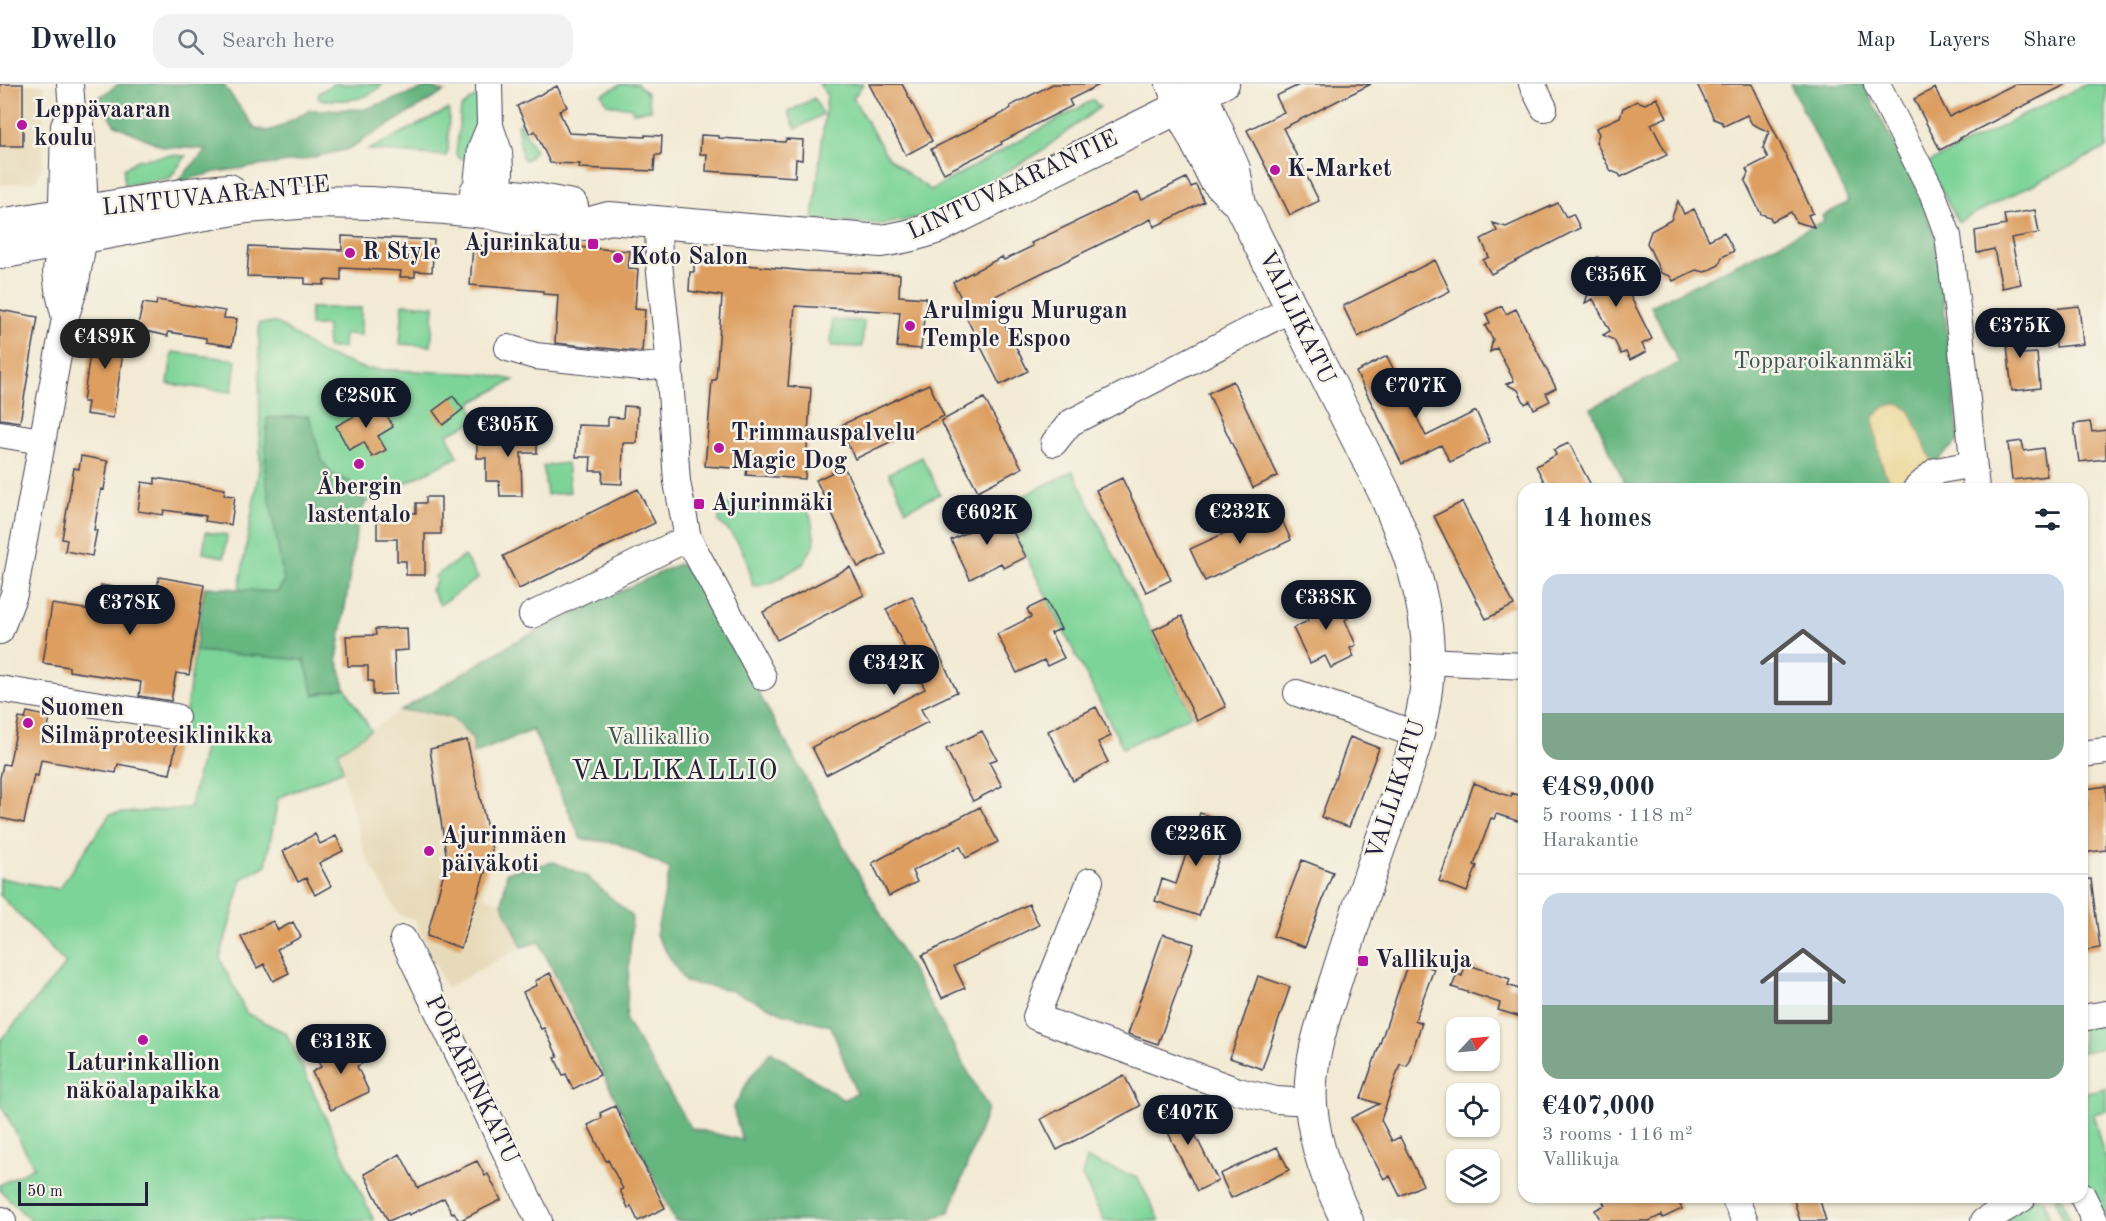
<!DOCTYPE html>
<html lang="en">
<head>
<meta charset="utf-8">
<style>
	:root { --surface:#fff; --page:#f2f2f3; --text:#1f2937; --muted:#747a83; --line:#e0e1e3; --accent:#111827 }
	body { margin:0; font-family:"Old Standard TT",serif; background:var(--page); color:var(--text); height:100vh; display:flex; flex-direction:column; font-size:22px; white-space:nowrap }
	* { box-sizing:border-box; margin:0 }
	p { font-size:20px; color:var(--muted) }
	.icon { flex:none; width:33px; height:33px; fill:none; stroke:currentColor; stroke-width:2; stroke-linecap:round; stroke-linejoin:round }
	.map { position:relative; flex:1; overflow:hidden }
	.details { position:absolute; left:1518px; top:399px; width:570px; height:720px; display:flex; flex-direction:column; background:var(--surface); border-radius:18px; box-shadow:0 2px 4px #0004 }
	.details>* { flex:none }
	.needle { width:39px; rotate:64deg }
	.buttons { position:absolute; left:1446px; top:933px; display:grid; gap:12px }
	.buttons a { display:grid; place-items:center; width:54px; height:54px; border-radius:12px; background:var(--surface); box-shadow:0 2px 4px #0004; font-size:30px }
	.scale { position:absolute; left:18px; bottom:15px; width:130px; box-sizing:border-box; padding-left:6px; border:3px solid #22223b; border-top:0; font-size:16px; line-height:21px; white-space:nowrap; color:#22223b; -webkit-text-stroke:4px #f7f3e8; paint-order:stroke }
	.price { position:absolute; translate:-50% -51px; padding:0 14px; border-radius:21px; background:var(--accent); color:#fff; font-size:20px; line-height:39px; filter:drop-shadow(0 2px 3px #0008) }
	.price::after { content:''; position:absolute; left:50%; top:36px; width:18px; height:14px; margin-left:-9px; background:inherit; clip-path:polygon(0 0,100% 0,50% 100%) }
	.price.on { background:#222; color:#fff }
	ul { padding:0; list-style:none }
	li { display:grid; align-content:center; gap:12px; height:318px; padding:0 24px }
	li+li { border-top:2px solid var(--line) }
	li span { display:grid; place-items:center; height:186px; border-radius:18px; color:#555 }
	li>.icon { margin-inline-start:auto }
	span .icon { width:108px; height:108px; fill:#fffc; stroke-width:1 }
	li b { font-size:26px }
	h2 { display:flex; justify-content:space-between; align-items:center; height:72px; padding:0 24px; font-size:26px }
	header { display:flex; align-items:center; gap:36px; box-sizing:border-box; height:84px; padding:0 30px; background:var(--surface); border-bottom:2px solid var(--line) }
	header strong { font-size:28px }
	nav { display:flex; gap:33px; margin-inline-start:auto; font-size:21px }
	.search { width:420px; height:54px; background:var(--page); display:flex; align-items:center; gap:15px; box-sizing:border-box; padding:0 21px; border-radius:18px; color:var(--muted); font-size:22px }
	.map>svg:first-child { display:block }
	.built { fill:#e7daba }
	.green { fill:#7dd498; stroke:#507b6a; stroke-width:1.5 }
	.forest { fill:#66b680; stroke:#446c5e; stroke-width:1.5 }
	.sand { fill:#eeda9e; stroke:#887e6c; stroke-width:1.5 }
	.building { fill:#dd9e5f }
	.lines { fill:none; stroke-linecap:round; stroke-linejoin:round }
	.minor-casing { stroke:#414052; stroke-width:28 }
	.major-casing { stroke:#414052; stroke-width:34 }
	.minor { stroke:#fff; stroke-width:26 }
	.major { stroke:#fff; stroke-width:32 }
	.poi-dot { fill:#b5179e; stroke:#f7f3e8; stroke-width:2 }
	.labels { text-anchor:middle; dominant-baseline:central; stroke-width:5; stroke-linejoin:round; paint-order:stroke }
	.poi-label { font-size:24px; font-weight:bold; fill:#22223b; stroke:#f7f3e8; text-anchor:start }
	.street-label { font-size:24px; fill:#22223b; stroke:#f7f3e8 }
	.park-label { font-size:24px; fill:#3d5757; stroke:#f7f3e8 }
	.quarter-label { font-size:27px; letter-spacing:1.5px; fill:#22223b; stroke:#f7f3e8 }
</style>
</head>
<body>
<header>
<strong>Dwello</strong>
<div class="search"><svg class="icon" aria-label="search" viewBox="0 0 24 24"><circle cx="10" cy="10" r="6"/><path d="M15 15l6 6"/></svg>Search here</div>
<nav><a>Map</a><a>Layers</a><a>Share</a></nav>
</header>
<div class="map">
<svg width="2106" height="1137" viewBox="0 0 2106 1137">
	<rect width="100%" height="100%" fill="#f7f3e8"/>
	<filter id="ink" filterUnits="userSpaceOnUse"><feTurbulence type="fractalNoise" baseFrequency=".0167" numOctaves="2"/><feDisplacementMap in="SourceGraphic" scale="12" xChannelSelector="R" yChannelSelector="G"/><feConvolveMatrix kernelMatrix="1 2 1 2 8 2 1 2 1" color-interpolation-filters="sRGB"/></filter>
	<filter id="wash" filterUnits="userSpaceOnUse"><feTurbulence type="fractalNoise" baseFrequency=".008" numOctaves="4" result="noise"/><feDisplacementMap in="SourceGraphic" scale="24" xChannelSelector="R" yChannelSelector="G"/><feGaussianBlur stdDeviation="1.35" result="paint"/><feColorMatrix in="noise" values="0 0 0 0 0 0 0 0 0 0 0 0 0 0 0 0 0 1.4 0 .05"/><feComposite in="paint" operator="in"/></filter>
	<g filter="url(#wash)">
		<rect width="100%" height="100%" fill="#f2ead4"/>
		<path class="built" d="M0,0H44L43,82L35,97L0,101Z
			M400,627L427,628L452,634L473,655V670L495,764L483,812L502,819L522,863L446,904L415,836L399,831L365,770L337,668Z"/>
		<path class="green" d="M333,0H383C365,19 345,16 320,16L318,13L319,9Z
			M622,0H637L647,9L651,26L633,28L631,24L607,20L602,10Z
			M819,0H863L853,14L887,72L912,93L931,106L1093,16L1100,23L1037,70L945,123L915,134L885,140L813,136L827,11Z
			M2086,0H2106V64L1958,138L1928,79Z
			M474,13H476L479,16L475,69L473,76L459,74L456,70L461,24Z
			M814,14L823,30L796,45L788,28Z
			M449,25L448,67L446,72L368,66Z
			M520,39L535,66L530,73L525,76L522,73L517,40Z
			M170,71L186,72L170,94L124,101V85L137,76Z
			M403,220L434,222L431,262L400,260Z
			M310,224H361V251L344,250L343,264H327V242H310Z
			M832,236L864,237L862,263L831,262Z
			M259,239H277L321,269L365,285L485,290L514,296L471,319L476,337L447,350L458,373L365,419L358,437L337,575L345,604L371,646L338,668L343,686L278,714L266,781L242,795L220,874L246,929L286,949L374,1137H31L0,1106V1101L34,1083L0,1019V957L66,880L0,811V794L59,805L110,730L190,724L206,656L182,653L205,503L239,505L260,379Z
			M172,268L236,276L232,308L168,300Z
			M922,373L940,410L906,426L889,389Z
			M567,379L570,408L547,411L543,382Z
			M1073,387L1192,631L1123,664L1001,423Z
			M720,420L805,423L811,434L815,459L803,480L773,498L753,503C748,475 741,456 719,438Z
			M206,448L227,451L224,473L203,469Z
			M464,472L478,494L440,521L431,506L437,496L434,493Z
			M2082,941H2099L2103,946L2104,964L2082,968Z
			M2106,1004V1027L2093,1030L2104,1072H2106V1137L2082,1090V1009Z
			M1087,1075L1138,1094L1160,1137H1104L1082,1092Z
			M2036,1113L2044,1116L2050,1137H2003L2031,1114Z
			M2055,1113H2061L2071,1137H2062Z"/>
		<path class="forest" d="M119,0H223L255,44L267,47L280,43L309,26L365,25L429,3L444,8L348,65L302,76L216,88L177,98L207,65L164,63L115,41L97,15Z
			M1790,0H1863L1916,102L1937,159L1959,356L1906,405H1627L1591,324L1679,279L1651,222L1824,137L1822,132L1849,118Z
			M309,332L322,377L332,390L351,398L365,419L358,437L337,575L345,604L314,611L304,576L195,567L205,503L277,508L284,498L265,389L267,334Z
			M678,480L690,485L988,1024L950,1127L930,1137H675L539,858L522,863L502,819L507,788L554,778L586,792L632,832L626,937L691,1044L742,1056L733,1024L750,994L771,967L844,1016L856,1009L831,942L785,930L730,906L685,898L656,851L670,785L617,759L581,755L533,646L473,670V655L452,634L427,628L400,627L513,559Z"/>
		<path class="sand" d="M1895,320L1902,321L1910,327L1936,387L1916,405C1906,405 1893,403 1887,393C1880,379 1874,348 1874,333L1884,323Z"/>
		<g id="blocks">
			<path class="building" d="M0,0H23V62H0Z
				M869,0H902L932,57L906,71Z
				M1053,0H1101L1069,16L1072,22L1001,58L1002,60L944,89L931,65L1003,29L1011,24L1010,22Z
				M1301,0H1371L1283,44L1319,117L1290,131L1247,46L1284,28L1276,12Z
				M1697,0H1752L1813,129L1808,131L1814,143L1796,138L1791,128L1772,137L1770,133L1761,130L1745,97L1748,89L1746,85L1768,74L1763,64L1769,48L1752,40L1747,31L1724,42L1722,38L1714,35Z
				M2015,0H2067L1960,54L1961,55L1940,66L1914,15L1935,4L1949,33Z
				M557,2L567,23L559,27L569,49L645,53V51L662,52L661,71H655L654,87L579,84L580,80L550,79L535,47L530,50L517,22Z
				M1657,14L1667,33L1651,40L1667,71L1621,93L1619,90L1611,87L1607,80L1596,58L1599,50L1596,44L1620,33L1623,24L1637,17L1645,20Z
				M701,51L719,52V54L785,58L786,55L803,56L802,76L796,75L795,93L706,87L707,70H700Z
				M1186,94L1191,103L1196,101L1204,118L1154,143L1151,135L991,214L1028,287L1000,301L961,223L965,222L953,198L1002,173L1004,176L1033,162L1031,159L1138,108L1142,116Z
				M1678,117L1684,130L1694,125L1709,156L1724,148L1734,167L1722,173L1719,181L1705,188L1696,186L1673,197L1670,192L1661,189L1647,159L1651,147L1671,136Z
				M1558,119L1566,133L1573,130L1580,144L1491,190L1483,176L1489,173L1481,155L1497,147L1493,139L1506,143Z
				M2035,126L2039,149L2011,154L2021,200L2002,204L1994,165L1977,169L1975,147L2006,141L2004,131Z
				M342,152L434,156L432,188L415,187V193H400L401,187L341,184V197L324,196V201L305,200V194L247,192L249,162L342,166Z
				M473,161L560,168L561,162L630,167L628,184L638,185L635,225L645,226L642,268L555,259L558,211L543,210V207L470,201Z
				M1598,173L1602,181L1612,176L1652,255L1642,260L1646,268L1630,276L1626,268L1621,270L1614,256L1603,251L1610,247L1593,215L1585,219L1589,207L1582,192L1587,190L1582,181Z
				M1435,176L1450,207L1358,253L1343,222Z
				M705,177L806,187L900,190L899,212L926,214L921,265L897,263L900,228L795,222L788,302L811,304L805,395L746,391L747,385L705,382L712,296H716L722,212L689,207L690,188H694V179L705,180Z
				M157,216L225,227L224,234L237,235L232,262L206,258V254L168,248V252L137,245L143,219L156,221Z
				M1502,222L1506,230L1516,225L1556,304L1546,309L1550,317L1534,325L1530,317L1525,320L1518,306L1506,300L1514,297L1497,264L1490,268L1493,255L1485,242L1490,239L1486,230Z
				M2079,222L2083,260L2056,263L2052,225Z
				M0,226L38,233L20,338L0,335Z
				M2019,233L2023,270L2037,269L2040,304L2012,307L2004,234Z
				M104,239L127,242L113,334L86,330L88,318H83L93,249L102,251Z
				M1387,272L1426,352L1476,327L1490,358L1450,378L1441,361L1402,380L1356,288Z
				M1233,297L1278,392L1253,404L1208,309Z
				M929,300L944,332L855,375L839,342Z
				M453,312L463,325L443,341L433,327Z
				M984,314L1022,384L978,407L941,337Z
				M380,318L393,343L378,352L386,366L372,373L364,358L349,366L336,342Z
				M624,322L638,323L637,359H623L622,400L602,399L603,387H590L591,373H576L578,341L608,342V333L623,334Z
				M2090,338L2092,348L2106,346V375L2079,378L2074,340Z
				M504,344H537V369H521L522,412H500L499,397H486V374H477V356H504Z
				M2022,357L2024,367L2043,364L2047,392L2012,396L2008,359Z
				M1569,359L1593,405H1548L1536,382L1556,371L1554,366Z
				M81,372L108,377L104,406L101,405L94,446H97L92,472L65,467L67,456L62,455L74,384L79,385Z
				M844,383L886,470L858,483L816,396Z
				M155,394L225,405L224,411L235,412L231,441L205,437L206,432L164,426L163,431L138,427L142,398L155,400Z
				M1122,394L1171,496L1146,508L1096,406Z
				M638,405L655,439L519,505L503,472Z
				M426,413H441V450H425V491H406V477H397V455H377V435H403V429H416V419H426Z
				M1462,418L1514,521L1486,535L1434,432Z
				M991,424L1002,448L1011,444L1026,473L1004,484L1001,479L970,495L951,456L981,441L977,432Z
				M1277,425L1291,456L1205,497L1190,465Z
				M850,483L864,511L777,556L763,528Z
				M159,493L204,501L189,591L176,589L171,617L139,612L141,598L69,587V583L43,579L52,520L97,527L101,501L156,510Z
				M1319,511L1324,521L1344,512L1351,526L1345,529L1348,534L1345,536L1356,561L1350,564L1354,573L1331,584L1325,572L1310,579L1293,544L1308,537L1300,520Z
				M912,512L957,608L921,625L928,638L826,691L812,663L925,605L886,525Z
				M1046,516L1061,545L1051,549L1064,574L1047,582L1044,576L1017,589L997,550L1031,533L1027,525Z
				M1182,532L1226,623L1197,637L1153,546Z
				M407,544L408,566L394,567L396,610L373,611V597H368V582H348L346,552L376,551L375,545Z
				M1096,623L1111,652L1098,658L1108,678L1073,697L1048,647Z
				M27,628L50,633L48,645L119,659L121,652L150,658L151,655L176,660L170,690L118,680L116,689L41,676L38,692L34,691L24,739L0,734V694L3,680L9,681L19,634L25,635Z
				M982,647L997,675L989,678L1002,702L973,717L946,665Z
				M1350,653L1379,664L1349,743L1321,733Z
				M467,656L492,766L461,864L427,852L447,776L430,665Z
				M1474,699L1511,713L1512,709L1524,713V739L1496,730L1494,735L1491,734L1474,781L1477,782L1467,808L1439,797Z
				M2106,702V766L2082,769V721H2087L2086,705Z
				M980,723L998,758L966,774L960,762L912,787L917,798L889,812L872,779Z
				M1200,729L1231,739L1199,832L1155,817L1162,795L1176,800Z
				M315,750L320,760L336,752L343,767L319,779L331,802L315,811L306,794L298,798L283,767Z
				M1302,776L1333,788L1305,863L1273,852Z
				M2091,795L2100,864L2082,867V796Z
				M1029,820L1039,841L954,882L965,904L942,914L922,871Z
				M273,837L278,846L293,838L301,853L277,865L289,889L273,897L264,880L257,884L241,853Z
				M1163,850L1194,860L1158,960L1128,950Z
				M1409,876L1434,885L1415,936L1422,939L1407,982L1400,980L1381,1036L1392,1057L1400,1053L1423,1101L1400,1112L1390,1092L1384,1095L1351,1034L1379,1020L1361,1014Z
				M1466,880L1510,895L1508,901L1524,907V934L1498,926L1500,919L1452,903L1457,890L1462,892Z
				M550,889L600,991L573,1005L566,990L563,991L555,974L558,973L544,944L541,945L523,908L537,901L535,897Z
				M1258,892L1290,903L1262,985L1230,974Z
				M354,955L365,978L357,982L369,1008L331,1026L312,988L321,983L316,974Z
				M1124,991L1140,1022L1057,1066L1041,1035Z
				M1178,1016L1218,1097L1197,1107L1157,1026Z
				M615,1022L665,1124L638,1137L631,1122L628,1124L620,1106L623,1105L608,1076L606,1077L588,1041L602,1034L600,1029Z
				M1277,1063L1289,1086L1231,1114L1220,1090Z
				M400,1070L418,1104L477,1077L485,1092L488,1090L501,1116L459,1137L454,1128L452,1129L444,1114L409,1131L408,1129L388,1137L364,1090Z
				M1612,1113H1676L1682,1125L1663,1134L1662,1131L1649,1137H1601L1595,1126L1605,1121L1603,1118Z
				M1793,1113H1819L1826,1137H1800Z"/>
		</g>
	</g>
	<g filter="url(#ink)">
		<use href="#blocks" fill-opacity="0" stroke="#414052" stroke-width="1.5"/>
		<g class="lines">
			<g class="minor-casing">
				<path id="minor" d="M489,0L490,42L499,68L500,86L499,111L485,128L476,108L481,64L490,42
					M1169,0L1179,24
					M1196,0L1202,12L1226,0
					M1532,0L1544,24
					M1877,0L1932,108L1948,152L1960,247L1976,405
					M658,139L659,179L668,262L677,398L688,454L763,593
					M65,234L58,205L56,187L61,157L64,42L72,25
					M508,264L535,272L640,283L670,280
					M0,350L41,357
					M1054,359L1070,339L1291,225
					M1916,405L1936,387L1973,380
					M532,531L688,454
					M0,547L14,510L65,234L75,203L84,153L85,128L81,39L72,25L70,0
					M1428,577L1524,582
					M0,605L176,633
					M1297,609L1418,651
					M2082,670L2106,667
					M1090,797L1036,933L1238,1007L1276,1016L1311,1018
					M403,855L539,1137
					M2082,934L2106,930
					M2082,1111L2095,1137
					M1734,1113L1745,1137
					M2,1136L3,1137
					M1984,1137L2022,1115"/>
			</g>
			<g class="major-casing">
				<path id="major" d="M1179,24L1215,95L1234,115
					M476,108L524,113L572,122
					M0,141L189,110L229,106
					M0,169L200,131L246,123L311,118L370,119L445,124L485,128L522,136L587,140L609,134L881,157C901,154 919,150 938,143L1202,12L1234,85L1240,121L1384,408C1407,461 1428,515 1428,574C1428,638 1403,698 1381,758C1364,807 1348,856 1333,905C1321,942 1308,981 1311,1021C1315,1063 1329,1099 1347,1137"/>
			</g>
			<use href="#minor" class="minor"/>
			<use href="#major" class="major"/>
		</g>
	</g>
	<g class="poi-dot">
		<circle cx="22" cy="41" r="6"/>
		<circle cx="1275" cy="86" r="6"/>
		<rect x="587" y="154" width="12" height="12" rx="3"/>
		<circle cx="350" cy="169" r="6"/>
		<circle cx="618" cy="174" r="6"/>
		<circle cx="910" cy="242" r="6"/>
		<circle cx="719" cy="364" r="6"/>
		<circle cx="359" cy="380" r="6"/>
		<rect x="693" y="414" width="12" height="12" rx="3"/>
		<circle cx="28" cy="639" r="6"/>
		<circle cx="429" cy="767" r="6"/>
		<rect x="1357" y="871" width="12" height="12" rx="3"/>
		<circle cx="143" cy="956" r="6"/>
	</g>
	<g class="labels">
		<g class="poi-label">
			<text x="34" y="27">Leppävaaran<tspan x="34" dy="28">koulu</tspan></text>
			<text x="1287" y="86">K-Market</text>
			<text x="581" y="160" text-anchor="end">Ajurinkatu</text>
			<text x="362" y="169">R Style</text>
			<text x="630" y="174">Koto Salon</text>
			<text x="922" y="228">Arulmigu Murugan<tspan x="922" dy="28">Temple Espoo</tspan></text>
			<text x="731" y="350">Trimmauspalvelu<tspan x="731" dy="28">Magic Dog</tspan></text>
			<text x="359" y="404" text-anchor="middle">Åbergin<tspan x="359" dy="28">lastentalo</tspan></text>
			<text x="711" y="420">Ajurinmäki</text>
			<text x="40" y="625">Suomen<tspan x="40" dy="28">Silmäproteesiklinikka</tspan></text>
			<text x="441" y="753">Ajurinmäen<tspan x="441" dy="28">päiväkoti</tspan></text>
			<text x="1375" y="877">Vallikuja</text>
			<text x="143" y="980" text-anchor="middle">Laturinkallion<tspan x="143" dy="28">näköalapaikka</tspan></text>
		</g>
		<g class="street-label">
			<text transform="translate(1013 102) rotate(-25)">LINTUVAARANTIE</text>
			<text transform="translate(216 113) rotate(-6)">LINTUVAARANTIE</text>
			<text transform="translate(1296 234) rotate(64)">VALLIKATU</text>
			<text transform="translate(1397 706) rotate(-72)">VALLIKATU</text>
			<text transform="translate(471 996) rotate(64)">PORARINKATU</text>
		</g>
		<g class="park-label">
			<text x="1823" y="278">Topparoikanmäki</text>
			<text x="658" y="654">Vallikallio</text>
		</g>
		<g class="quarter-label">
			<text x="675" y="687">VALLIKALLIO</text>
		</g>
	</g>
</svg>
<div class="buttons">
<a><svg class="needle" viewBox="-14 -14 28 28"><path d="M0-13l5 13h-10z" fill="#e53935"/><path d="M0 13l5-13h-10z" fill="#747a83"/></svg></a>
<a><svg class="icon" aria-label="locate" viewBox="0 0 24 24"><circle cx="12" cy="12" r="6"/><path d="M12 2v4M12 18v4M2 12h4M18 12h4"/></svg></a>
<a><svg class="icon" aria-label="layers" viewBox="0 0 24 24"><path d="M12 4l9 5-9 5-9-5zM3 14l9 5 9-5"/></svg></a>
</div>
<div class="scale">50 m</div>
<b class="price" style="left:1616px;top:224px">€356K</b>
<b class="price" style="left:2020px;top:275px">€375K</b>
<b class="price on" style="left:105px;top:286px">€489K</b>
<b class="price" style="left:1416px;top:335px">€707K</b>
<b class="price" style="left:366px;top:345px">€280K</b>
<b class="price" style="left:508px;top:374px">€305K</b>
<b class="price" style="left:1240px;top:461px">€232K</b>
<b class="price" style="left:987px;top:462px">€602K</b>
<b class="price" style="left:1326px;top:547px">€338K</b>
<b class="price" style="left:130px;top:552px">€378K</b>
<b class="price" style="left:894px;top:612px">€342K</b>
<b class="price" style="left:1196px;top:783px">€226K</b>
<b class="price" style="left:341px;top:991px">€313K</b>
<b class="price" style="left:1188px;top:1062px">€407K</b>
<section class="details">
<h2>14 homes<svg class="icon" aria-label="filters" viewBox="0 0 24 24"><path d="M4 7h16M4 17h16"/><circle cx="9" cy="7" r="2"/><circle cx="15" cy="17" r="2"/></svg></h2>
<ul>
<li><span style="background:linear-gradient(#c9d6e8 75%,#7fa58c 0)"><svg class="icon" aria-label="home" viewBox="0 0 24 24"><path d="M3 11l9-7 9 7M6 9v11h12V9"/></svg></span><div><b>€489,000</b><p>5 rooms · 118 m²</p><p>Harakantie</p></div></li>
<li><span style="background:linear-gradient(#c9d6e8 60%,#7fa58c 0)"><svg class="icon" aria-label="home" viewBox="0 0 24 24"><path d="M3 11l9-7 9 7M6 9v11h12V9"/></svg></span><div><b>€407,000</b><p>3 rooms · 116 m²</p><p>Vallikuja</p></div></li>
</ul>
</section>
</div>
</body>
</html>
